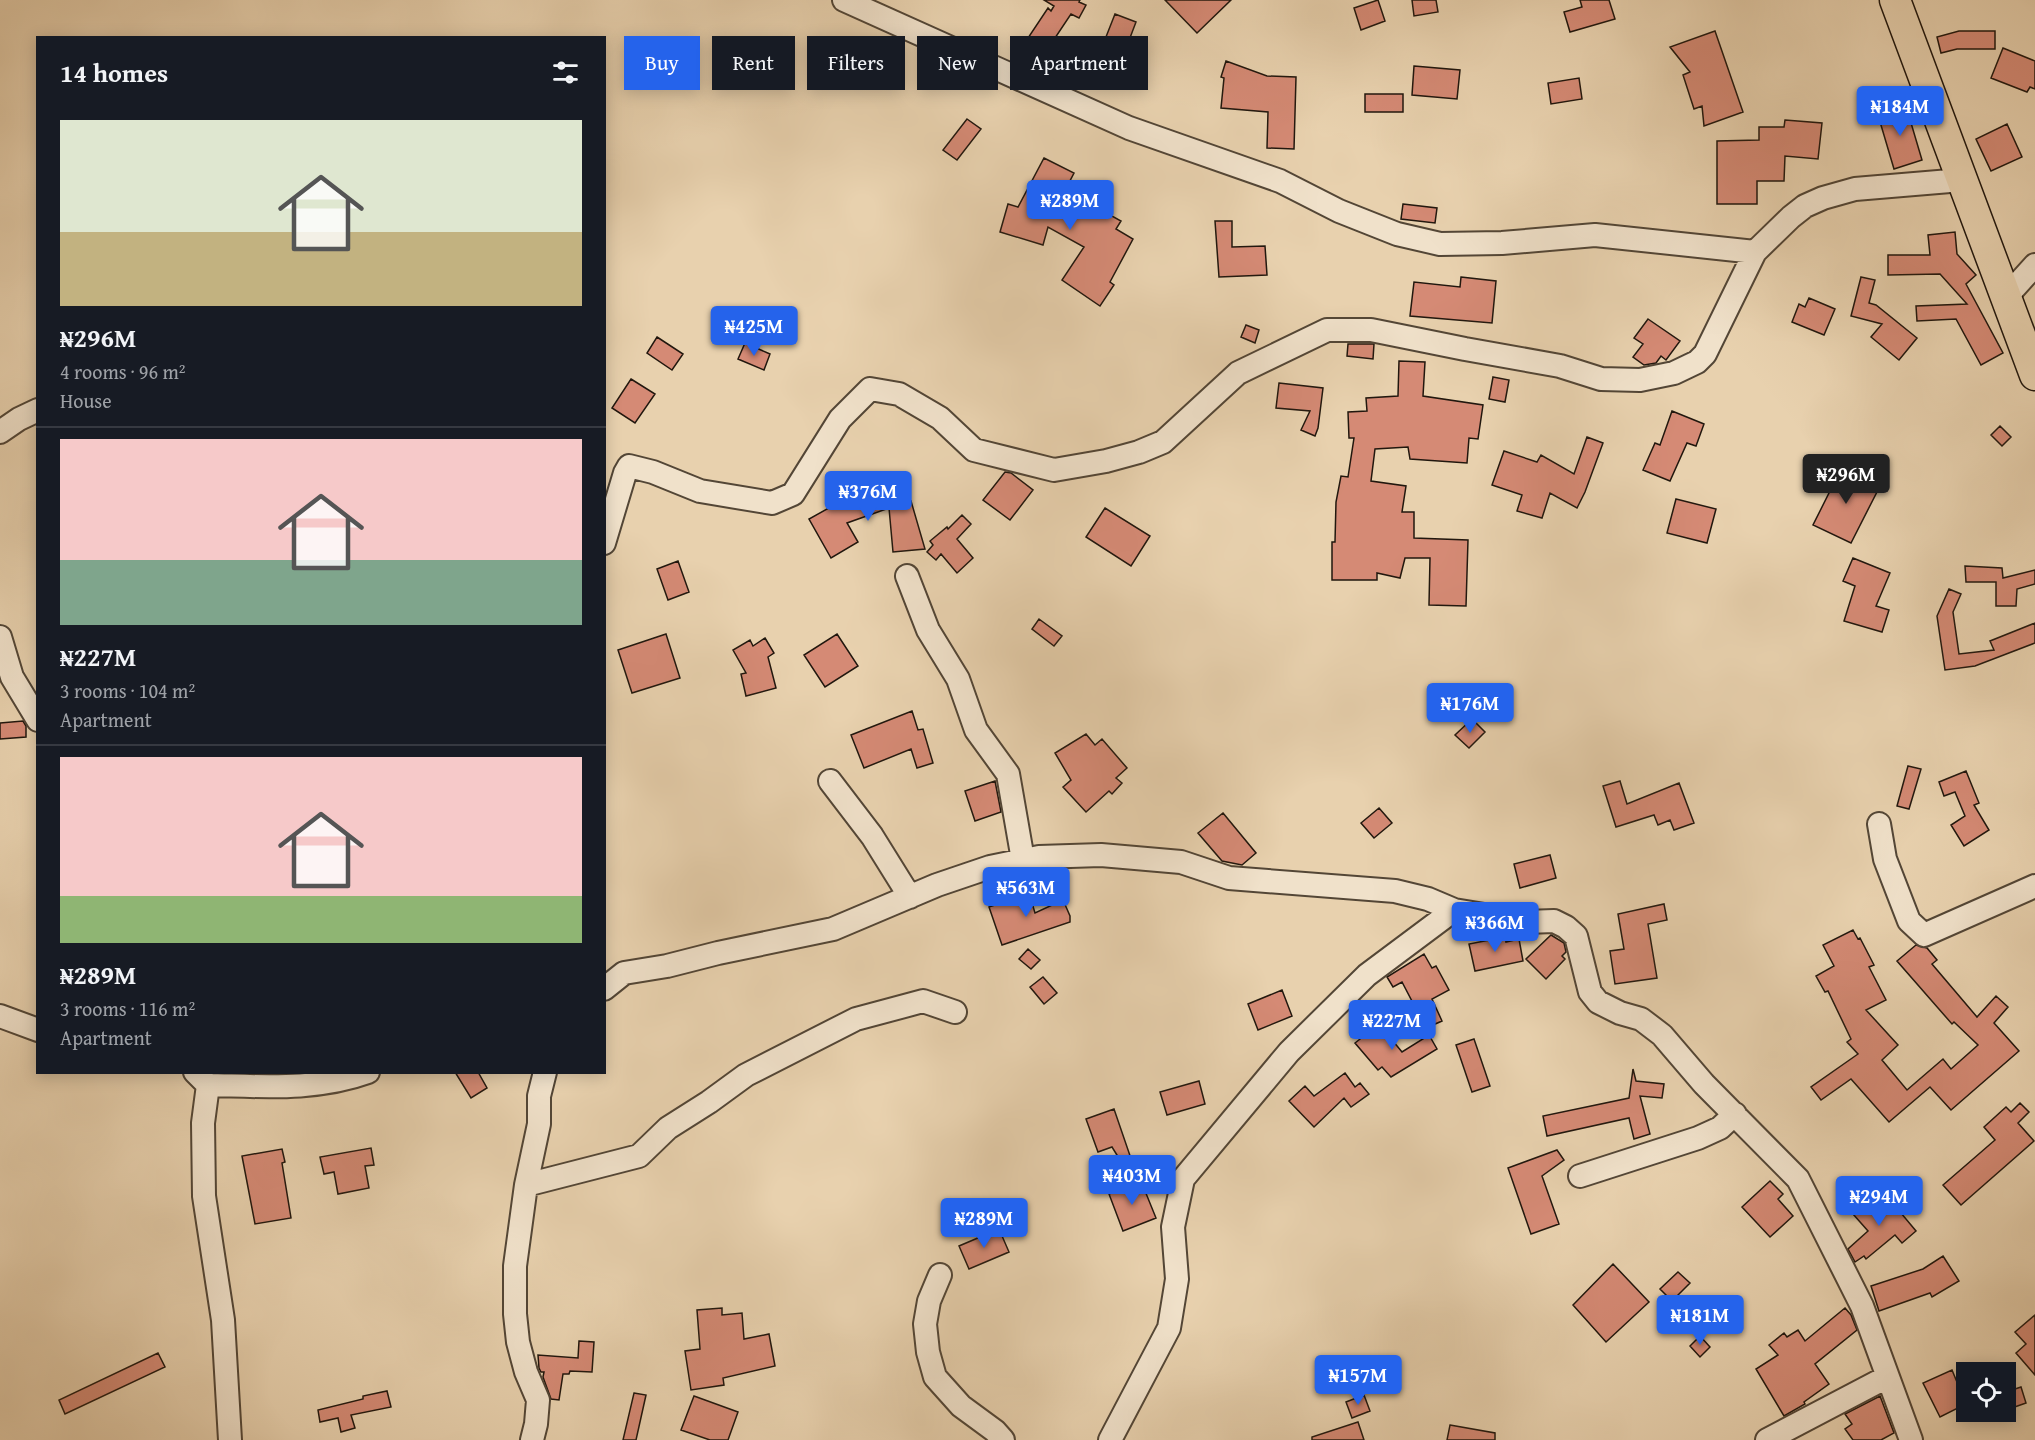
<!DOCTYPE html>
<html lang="en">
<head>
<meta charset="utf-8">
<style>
	:root { --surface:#171b24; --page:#20242c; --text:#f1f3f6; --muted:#9ea1a6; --line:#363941; --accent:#2563eb }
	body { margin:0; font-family:"Gentium Book Plus",serif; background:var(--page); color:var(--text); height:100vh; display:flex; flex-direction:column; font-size:22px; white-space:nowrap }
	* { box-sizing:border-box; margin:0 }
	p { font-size:20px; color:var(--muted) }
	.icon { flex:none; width:33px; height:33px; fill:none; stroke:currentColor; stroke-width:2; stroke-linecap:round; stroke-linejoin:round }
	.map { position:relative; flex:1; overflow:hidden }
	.sheet { position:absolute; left:36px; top:36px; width:570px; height:1038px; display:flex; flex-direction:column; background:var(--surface); border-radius:0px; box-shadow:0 3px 15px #0003 }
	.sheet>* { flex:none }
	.guide { position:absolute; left:624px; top:36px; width:570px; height:54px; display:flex; gap:12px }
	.buttons { position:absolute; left:1956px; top:1362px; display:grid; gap:12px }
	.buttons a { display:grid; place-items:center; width:60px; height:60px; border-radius:0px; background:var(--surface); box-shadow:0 3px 15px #0003; font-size:30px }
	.price { position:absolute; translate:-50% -51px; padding:0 14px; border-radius:6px; background:var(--accent); color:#fff; font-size:20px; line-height:39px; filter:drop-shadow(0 2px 3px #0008) }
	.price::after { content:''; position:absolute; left:50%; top:36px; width:18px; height:14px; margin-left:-9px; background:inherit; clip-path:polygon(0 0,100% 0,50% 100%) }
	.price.selected { background:#222; color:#fff }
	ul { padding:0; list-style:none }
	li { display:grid; align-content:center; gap:12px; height:318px; padding:0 24px }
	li+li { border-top:2px solid var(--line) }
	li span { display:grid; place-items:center; height:186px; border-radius:0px; color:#555 }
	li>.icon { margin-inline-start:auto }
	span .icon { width:108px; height:108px; fill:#fffc; stroke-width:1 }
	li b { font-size:26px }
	h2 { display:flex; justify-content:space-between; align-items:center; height:72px; padding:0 24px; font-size:26px }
	.chip { padding:0 21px; border-radius:0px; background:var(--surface); box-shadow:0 3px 15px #0003; font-size:21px; line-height:54px }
	.chip.selected { background:var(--accent); color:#fff }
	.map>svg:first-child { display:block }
	.building { fill:#d58a75; stroke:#21170e; stroke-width:1.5 }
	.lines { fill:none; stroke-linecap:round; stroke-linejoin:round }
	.minor-casing { stroke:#534636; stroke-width:26 }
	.major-casing { stroke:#21170e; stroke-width:33 }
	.minor { stroke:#f0e1ca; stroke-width:22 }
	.major { stroke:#e8d1ae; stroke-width:30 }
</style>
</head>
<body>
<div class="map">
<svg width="2035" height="1440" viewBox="0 0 2035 1440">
	<rect width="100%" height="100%" fill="#e8d1ae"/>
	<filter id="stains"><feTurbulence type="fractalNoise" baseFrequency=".00333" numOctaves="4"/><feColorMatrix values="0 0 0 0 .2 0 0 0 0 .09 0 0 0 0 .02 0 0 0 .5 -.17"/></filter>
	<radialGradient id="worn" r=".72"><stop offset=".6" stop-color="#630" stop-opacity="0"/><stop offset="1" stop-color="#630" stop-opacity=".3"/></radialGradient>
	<path class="building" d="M1044,0H1080L1079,2L1086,5L1079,18L1071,14L1035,68L1016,56L1048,8L1051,11L1054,6Z
		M1165,0H1231L1197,33Z
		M1378,0L1385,21L1361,30L1354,8Z
		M1412,0H1436L1438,12L1414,16Z
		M1580,0H1609L1615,19L1570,32L1564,12L1582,7Z
		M1115,14L1136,22L1125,51L1104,42Z
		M1715,31L1743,112L1704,126L1702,106L1694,109L1683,75L1690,72L1670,47Z
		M1959,31H1995V49H1957L1941,53L1937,37Z
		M2003,48L2035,61V89L2030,87L2027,92L1991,78Z
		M1226,61L1267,76L1296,77L1294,149L1267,148L1268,112L1221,108L1224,78L1221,77Z
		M1414,66L1460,70L1457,99L1412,95Z
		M1579,78L1582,99L1551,104L1548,83Z
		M1365,94H1403V112H1365Z
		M1906,106L1922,160L1894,169L1878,115Z
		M967,119L981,129L957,160L943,150Z
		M1785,120L1822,123L1818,159L1785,156L1784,181H1757V204H1717V141L1759,140V127H1784Z
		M2007,124L2022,157L1991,171L1976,139Z
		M1044,158L1074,173L1060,200L1089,215L1094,206L1121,221L1116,229L1133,239L1110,282L1114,285L1100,306L1062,280L1084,247L1048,227L1043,245L1000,232L1008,204L1018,207Z
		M1403,204L1437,208L1435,223L1401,219Z
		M1215,221H1232V247L1265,246L1267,275L1219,277Z
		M1955,232L1957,254L1976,275L1966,284L2003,353L1981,365L1956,319L1917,321L1916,306L1967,304L1940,274L1888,275V255H1930L1928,235Z
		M1461,277L1496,281L1492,323L1410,316L1414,282L1460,287Z
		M1861,277L1875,280L1869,303L1876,305L1917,338L1899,360L1871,337L1882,324L1851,316Z
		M1809,298L1835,309L1824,335L1792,322L1799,304L1805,307Z
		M1648,319L1680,341L1666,360L1661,356L1656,363L1644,365L1633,357L1643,344L1634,338Z
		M1246,325L1259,330L1255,343L1241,337Z
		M657,337L683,354L672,370L647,353Z
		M745,343L770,354L764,370L738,359Z
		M1348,344H1374L1373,359L1347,356Z
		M1399,361L1425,362L1423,396L1483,405L1478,439L1469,438L1467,463L1410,459L1408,447L1375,449L1371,481L1406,486L1402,512H1414V538L1468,540L1466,606L1429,605L1430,558H1405L1400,578L1377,573V580H1332V542H1335L1336,502L1341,476L1348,477L1354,438H1349L1348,412L1367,411L1366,398L1398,396Z
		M1493,377L1509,380L1505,402L1489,399Z
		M631,379L655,394L635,423L612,408Z
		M1279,383L1323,388L1318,428L1315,436L1301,430L1310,411L1276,408Z
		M1672,411L1704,424L1696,446L1687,443L1670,481L1643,470L1655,443L1660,445Z
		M2000,426L2011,437L2002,446L1991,435Z
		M1587,437L1603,443L1585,492L1577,508L1550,493L1542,518L1517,511L1522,495L1492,485L1504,451L1537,462L1541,455L1574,474Z
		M1842,467L1880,486L1851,543L1813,525Z
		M1005,472L1011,473L1033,490L1010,520L983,500Z
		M894,485L898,505L911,501L925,549L893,552L889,508L847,523L858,542L831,558L809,519L836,504L837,505Z
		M1676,499L1716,509L1707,543L1667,533Z
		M1105,508L1150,536L1131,566L1086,537Z
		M962,515L971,524L957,539L973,558L957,573L941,554L936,560L927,552L933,545L930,541L947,527L948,529Z
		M1853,558L1890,573L1876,606L1889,610L1882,632L1844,621L1855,586L1843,581Z
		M678,561L689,592L668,600L657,569Z
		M1965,566L2002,568L2003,578L2035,570V584L2017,589L2016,606H1996V582H1966Z
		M1949,589L1961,594L1953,612L1959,654L1994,650L1990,641L2035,623V643L1975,666L1945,670L1937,616Z
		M1039,619L1062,636L1054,646L1032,629Z
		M666,634L680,678L632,693L618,650Z
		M837,634L858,666L825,687L804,655Z
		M765,638L774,653L768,657L776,688L746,696L741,674L746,673L733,650L750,640L753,646Z
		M912,711L918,730L923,729L933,763L917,768L911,749L864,768L851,735Z
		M1472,719L1485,732L1469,748L1455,735Z
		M23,721L26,726V737L0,739V723Z
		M1086,734L1095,745L1102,739L1127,768L1116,778L1122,783L1112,794L1109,791L1086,812L1063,787L1071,780L1055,753Z
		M1908,766L1921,769L1909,809L1897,806Z
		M1966,771L1979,803L1974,805L1989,830L1964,846L1951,825L1965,816L1955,792L1944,796L1939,782Z
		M995,781L1001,812L975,821L965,791Z
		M1620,781L1627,804L1679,783L1694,823L1674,830L1670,820L1658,825L1654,815L1616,827L1603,786Z
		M1379,808L1392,823L1374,838L1361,823Z
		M1223,813L1256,853L1242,865L1222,861L1198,833Z
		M1550,855L1556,878L1520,888L1514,864Z
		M1029,893L1035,913L1063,900L1070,916V922L1002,945L989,907Z
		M1664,904L1667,920L1648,924L1657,978L1615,984L1610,951L1624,949L1618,914Z
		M1853,930L1858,939L1860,938L1874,965L1869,967L1886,1000L1866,1010L1898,1045L1882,1060L1907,1090L1943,1059L1951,1069L1978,1045L1954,1022L1952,1024L1897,961L1916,945L1927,948L1937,960L1932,964L1977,1017L1996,996L2008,1007L1994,1023L2019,1051L1951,1110L1930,1087L1889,1122L1851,1079L1821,1100L1811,1087L1858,1054L1847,1042L1851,1039L1828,991L1825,992L1816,976L1834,966L1823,945Z
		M1551,935L1564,943L1566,952L1562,956L1565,959L1546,979L1526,959Z
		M1505,937L1506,942L1519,939L1523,961L1475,971L1469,944Z
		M1028,949L1040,960L1031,969L1019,959Z
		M1424,954L1432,968L1436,966L1449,990L1432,999L1442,1021L1426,1028L1402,982L1393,987L1387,977Z
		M1043,977L1057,993L1044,1004L1030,987Z
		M1282,990L1292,1016L1258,1030L1248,1004Z
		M1379,1024L1402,1052L1429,1035L1437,1049L1391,1077L1382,1067L1378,1070L1355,1043Z
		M1474,1039L1490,1086L1472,1092L1456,1045Z
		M1633,1069L1636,1081L1664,1084L1662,1098L1640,1096L1650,1134L1634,1139L1629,1118L1547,1136L1543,1116L1629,1098Z
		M455,1072H478L487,1088L471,1098Z
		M1345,1073L1355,1087L1360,1083L1369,1094L1351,1107L1344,1098L1314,1127L1289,1101L1305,1086L1314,1096Z
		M1199,1081L1205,1104L1167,1115L1160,1092Z
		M2020,1103L2029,1112L2018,1123L2034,1141L1961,1205L1943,1185L1995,1140L1984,1127L2006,1107L2011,1112Z
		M1114,1109L1138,1179L1133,1181L1112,1147L1098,1152L1086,1119Z
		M371,1148L374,1165L365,1166L369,1188L338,1194L334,1172L324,1174L320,1157Z
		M282,1149L285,1162L282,1163L291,1218L255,1224L242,1156Z
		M1557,1150L1564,1160L1542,1176L1559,1224L1531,1234L1508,1168Z
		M1141,1181L1156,1218L1123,1231L1109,1194Z
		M1770,1181L1783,1194L1778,1199L1793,1216L1770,1237L1742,1207Z
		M1877,1193L1893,1210L1896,1207L1916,1231L1902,1243L1895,1235L1866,1259L1864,1256L1855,1262L1848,1249L1868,1231L1853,1214Z
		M999,1229L1009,1252L969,1269L959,1246Z
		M1943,1256L1959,1281L1932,1297L1930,1293L1879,1311L1871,1286L1923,1269Z
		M1613,1264L1649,1302L1606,1342L1573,1305Z
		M1678,1272L1690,1283L1672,1301L1660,1289Z
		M722,1308V1315L742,1313L744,1339L769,1334L775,1366L723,1378L724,1385L691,1390L685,1351L700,1349L697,1310Z
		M1845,1308L1851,1315L1857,1330L1815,1364L1829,1384L1804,1402L1805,1404L1784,1416L1756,1369L1778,1355L1769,1345L1784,1333L1787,1337L1798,1330L1805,1341Z
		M2035,1315V1375L2016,1353L2026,1344L2015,1332Z
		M1700,1336L1710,1347L1700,1357L1690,1346Z
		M579,1341L594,1342L592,1372L570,1371L569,1374H563L559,1400L551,1399L543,1377L544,1372H541L539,1368L538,1355L578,1358Z
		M158,1353L165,1367L65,1414L59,1400Z
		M1952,1370L1966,1404L1940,1417L1923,1383Z
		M2021,1387L2026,1403L2009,1409L2006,1392Z
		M387,1391L391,1407L351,1415L355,1428L341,1432L338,1418L320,1422L318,1410L363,1399V1396Z
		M634,1393L646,1395L636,1440H623Z
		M1364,1395L1370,1411L1352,1418L1346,1402Z
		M694,1396L738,1412L728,1440H710L681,1430Z
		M1880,1396L1894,1433L1881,1440H1853L1845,1429L1852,1424L1845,1414Z
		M1358,1422L1364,1440H1312V1437Z
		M1450,1425L1495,1433V1440H1447Z"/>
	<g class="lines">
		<g class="minor-casing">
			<path id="minor" d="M844,0L1129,128L1280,181L1339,211L1397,234L1440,244L1502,243L1595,235L1755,252
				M2006,297L2035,265
				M0,432L19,419L38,410
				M604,543L625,473L629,466L653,472L700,491L772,503L793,494L840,419L870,389L899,394L940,418L974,450L1054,470L1106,461L1139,452L1163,442L1238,373L1327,330H1371L1465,349L1560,366L1601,379L1640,380L1674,373L1697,362L1705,354L1755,252L1791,217L1805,206L1823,198L1855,189L1962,180
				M907,576L928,630L958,679L976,730L1008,774L1023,860
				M0,637L12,677L38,720
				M830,781L872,836L910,897
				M1879,824L1885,859L1909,921L1924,935L2035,886
				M604,989L624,973L667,966L718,953L833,929L937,885L990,867L1039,857L1101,855L1181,862L1229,878L1395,891L1428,899L1454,910L1526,922L1554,921L1566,927L1576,936L1590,992L1598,1002L1620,1013L1641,1019L1662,1035L1704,1084L1798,1179L1862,1306L1911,1440
				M0,1016L38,1030
				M195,1072L208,1085C262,1086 316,1091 368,1072
				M208,1085L203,1123L204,1196L223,1320L230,1440
				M1580,1176L1698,1138L1720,1128L1735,1114
				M526,1185L639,1156L668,1128L709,1102L746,1075L856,1019L923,1001L955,1012
				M940,1275L929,1301L925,1324L928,1352L935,1377L961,1406L995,1431L1003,1440
				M532,1440L536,1424L538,1400L526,1372L518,1342L515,1314V1266L526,1185L539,1124V1096L545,1072
				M1110,1440L1169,1328L1177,1279L1173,1227L1183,1179L1289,1052L1367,975L1454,910
				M1767,1440L1887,1377"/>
		</g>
		<g class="major-casing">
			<path id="major" d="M1895,0L2035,375"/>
		</g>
		<use href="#minor" class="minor"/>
		<use href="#major" class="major"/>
	</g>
	<rect width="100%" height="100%" filter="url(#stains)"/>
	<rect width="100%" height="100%" fill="url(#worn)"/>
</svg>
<div class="buttons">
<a><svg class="icon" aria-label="locate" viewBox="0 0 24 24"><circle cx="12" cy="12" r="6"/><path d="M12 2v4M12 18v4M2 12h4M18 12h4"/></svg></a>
</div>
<b class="price" style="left:1900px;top:137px">₦184M</b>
<b class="price" style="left:1070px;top:231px">₦289M</b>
<b class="price" style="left:754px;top:357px">₦425M</b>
<b class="price selected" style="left:1846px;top:505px">₦296M</b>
<b class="price" style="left:868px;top:522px">₦376M</b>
<b class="price" style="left:1470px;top:734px">₦176M</b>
<b class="price" style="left:1026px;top:918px">₦563M</b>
<b class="price" style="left:1495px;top:953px">₦366M</b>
<b class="price" style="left:1392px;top:1051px">₦227M</b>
<b class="price" style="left:1132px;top:1206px">₦403M</b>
<b class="price" style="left:1879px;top:1227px">₦294M</b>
<b class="price" style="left:984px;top:1249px">₦289M</b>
<b class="price" style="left:1700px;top:1346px">₦181M</b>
<b class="price" style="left:1358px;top:1406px">₦157M</b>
<div class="guide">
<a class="chip selected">Buy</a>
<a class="chip">Rent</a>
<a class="chip">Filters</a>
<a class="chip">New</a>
<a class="chip">Apartment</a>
</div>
<section class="sheet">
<h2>14 homes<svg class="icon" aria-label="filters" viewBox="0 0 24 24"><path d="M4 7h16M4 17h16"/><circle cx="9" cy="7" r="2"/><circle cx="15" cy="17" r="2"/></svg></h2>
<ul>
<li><span style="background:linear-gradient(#dfe7d0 60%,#c2b280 0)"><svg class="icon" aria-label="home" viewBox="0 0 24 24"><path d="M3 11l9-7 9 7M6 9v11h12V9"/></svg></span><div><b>₦296M</b><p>4 rooms · 96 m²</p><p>House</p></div></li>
<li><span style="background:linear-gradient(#f6c9c9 65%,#7fa58c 0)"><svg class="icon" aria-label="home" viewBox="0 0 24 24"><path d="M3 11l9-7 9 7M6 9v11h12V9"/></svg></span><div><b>₦227M</b><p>3 rooms · 104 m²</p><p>Apartment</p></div></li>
<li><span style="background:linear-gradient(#f6c9c9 75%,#8fb573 0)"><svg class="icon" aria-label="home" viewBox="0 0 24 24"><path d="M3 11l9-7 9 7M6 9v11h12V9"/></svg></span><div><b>₦289M</b><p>3 rooms · 116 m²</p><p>Apartment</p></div></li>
</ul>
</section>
</div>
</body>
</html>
